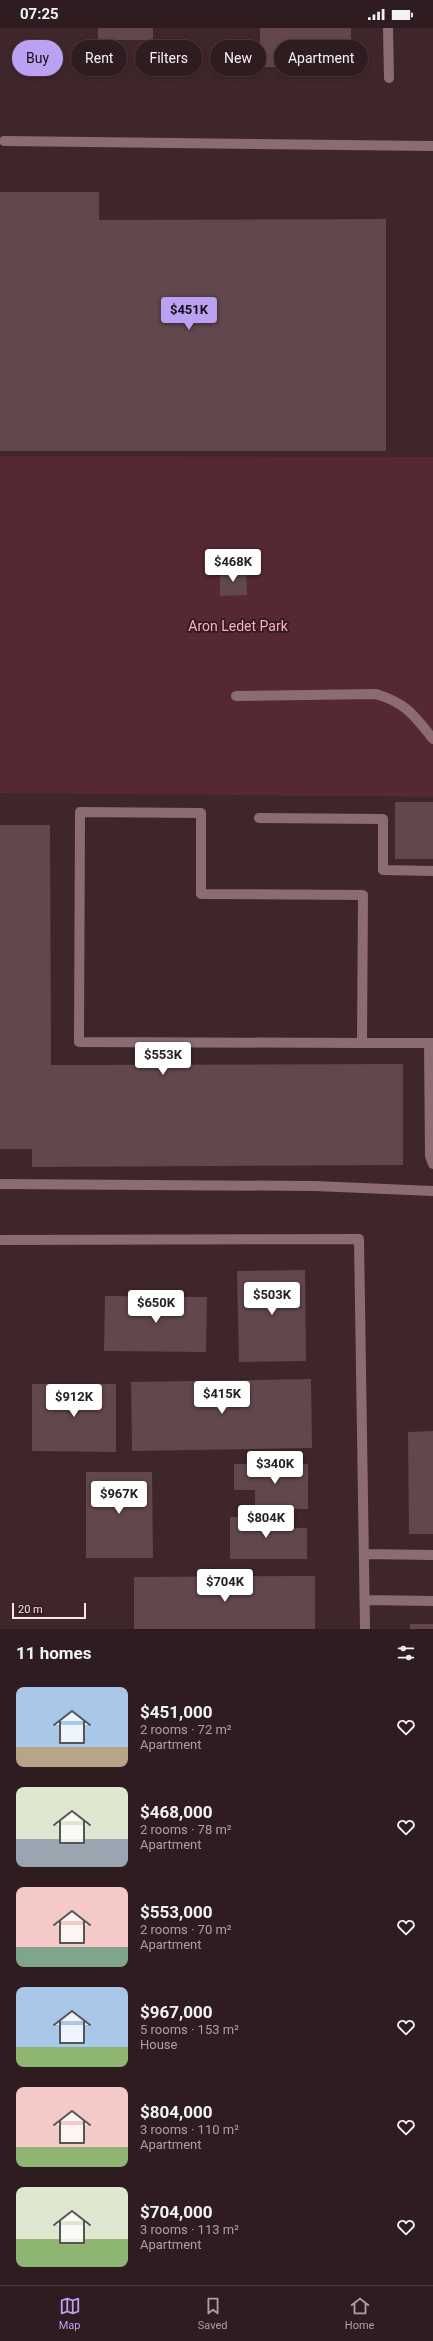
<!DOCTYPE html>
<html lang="en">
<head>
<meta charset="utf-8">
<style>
	:root { --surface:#2f1c20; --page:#3b292d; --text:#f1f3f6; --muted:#a7a1a5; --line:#4a3a3e; --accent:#bca0f2 }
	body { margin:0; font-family:Roboto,sans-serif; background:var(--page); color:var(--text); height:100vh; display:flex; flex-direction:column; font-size:15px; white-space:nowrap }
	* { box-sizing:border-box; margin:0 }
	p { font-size:13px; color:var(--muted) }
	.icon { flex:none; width:22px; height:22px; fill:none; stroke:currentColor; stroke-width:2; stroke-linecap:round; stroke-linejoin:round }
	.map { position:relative; height:1601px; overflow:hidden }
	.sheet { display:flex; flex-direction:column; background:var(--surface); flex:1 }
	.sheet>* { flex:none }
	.banner { position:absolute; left:12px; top:12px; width:409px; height:36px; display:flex; gap:8px }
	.scale { position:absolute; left:12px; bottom:10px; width:74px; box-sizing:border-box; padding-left:4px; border:2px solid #f7e5e9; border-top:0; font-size:11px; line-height:14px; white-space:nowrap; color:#f7e5e9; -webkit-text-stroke:3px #341c21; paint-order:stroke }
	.price { position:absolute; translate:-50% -34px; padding:0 9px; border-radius:4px; background:#fff; color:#222; font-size:13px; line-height:26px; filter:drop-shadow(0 1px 2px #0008) }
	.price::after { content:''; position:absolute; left:50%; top:24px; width:12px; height:9px; margin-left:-6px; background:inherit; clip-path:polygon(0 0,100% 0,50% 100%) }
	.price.current { background:var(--accent); color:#111 }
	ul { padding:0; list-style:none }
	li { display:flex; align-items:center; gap:12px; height:100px; padding:0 16px }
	li span { display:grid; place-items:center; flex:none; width:112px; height:80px; border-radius:8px; color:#555 }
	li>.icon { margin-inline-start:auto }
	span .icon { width:48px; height:48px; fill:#fffc; stroke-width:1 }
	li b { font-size:17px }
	h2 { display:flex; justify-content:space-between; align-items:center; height:48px; padding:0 16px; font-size:17px }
	.chip { padding:0 14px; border-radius:18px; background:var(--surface); box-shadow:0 2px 6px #0003,0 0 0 1px var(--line); font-size:14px; line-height:36px }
	.chip.current { background:var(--accent); color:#111 }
	.status { display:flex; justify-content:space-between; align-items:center; height:28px; padding:0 20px; background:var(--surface); direction:ltr }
	.status svg { height:11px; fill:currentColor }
	.tabs { display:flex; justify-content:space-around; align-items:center; height:56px; border-top:1px solid var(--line); background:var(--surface); font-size:11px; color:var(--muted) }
	.tabs a { display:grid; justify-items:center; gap:2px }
	.tabs .current { color:var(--accent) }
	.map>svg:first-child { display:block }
	.green { fill:#552833 }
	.building { fill:#62474c }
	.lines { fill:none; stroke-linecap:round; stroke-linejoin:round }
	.lane { stroke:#8a6c72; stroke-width:10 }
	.labels { text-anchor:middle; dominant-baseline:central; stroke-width:4; stroke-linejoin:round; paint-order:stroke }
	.park-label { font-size:14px; fill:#fbb0c0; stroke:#341c21 }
</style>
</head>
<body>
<div class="status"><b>07:25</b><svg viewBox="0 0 49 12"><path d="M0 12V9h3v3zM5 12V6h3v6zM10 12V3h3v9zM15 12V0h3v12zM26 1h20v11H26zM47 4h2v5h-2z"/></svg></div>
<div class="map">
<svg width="433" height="1601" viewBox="0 0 433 1601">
	<rect width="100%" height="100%" fill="#3f262b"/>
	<path class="green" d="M0,428L433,429V769L0,765Z"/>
	<path class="building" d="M98,0H153V12H98Z
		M260,0H351V40L260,39Z
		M0,164H99V192L386,191V423H0Z
		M246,541L247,567L220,568V542Z
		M395,774H433V831H395Z
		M0,797H50L51,1037L403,1036V1137L32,1139V1121H0Z
		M305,1242L306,1333L239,1334L237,1243Z
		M105,1268L207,1269L206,1324L104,1323Z
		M311,1351L312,1420L132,1423L131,1354Z
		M32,1356H116V1424L32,1423Z
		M433,1403V1506H409L408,1404Z
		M234,1436H308V1481H255V1462H234Z
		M86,1444H152L153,1530H86Z
		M230,1489H283V1500H307V1531H230Z
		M315,1548V1601H134V1549Z
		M410,1596H433V1601H410Z"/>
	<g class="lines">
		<path class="lane" d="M388,0L389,50
			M4,113L433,118
			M236,668L376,666C406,675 414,687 433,711
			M259,790L383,791V842L433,843
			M362,1015L79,1014L80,784L201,785V866L363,867L362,1015H429
			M433,1015H429L430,1128L433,1136
			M0,1156L315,1158L433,1163
			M0,1212L359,1211L365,1601
			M364,1526L433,1527
			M365,1572L433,1573"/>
	</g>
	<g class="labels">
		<g class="park-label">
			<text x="238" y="598">Aron Ledet Park</text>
		</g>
	</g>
</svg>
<div class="scale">20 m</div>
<b class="price current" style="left:189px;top:303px">$451K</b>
<b class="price" style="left:233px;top:555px">$468K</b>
<b class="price" style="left:163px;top:1048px">$553K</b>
<b class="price" style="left:272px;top:1288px">$503K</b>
<b class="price" style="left:156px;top:1296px">$650K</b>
<b class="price" style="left:222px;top:1387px">$415K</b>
<b class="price" style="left:74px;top:1390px">$912K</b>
<b class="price" style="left:275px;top:1457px">$340K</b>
<b class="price" style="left:119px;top:1487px">$967K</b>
<b class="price" style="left:266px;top:1511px">$804K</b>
<b class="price" style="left:225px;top:1575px">$704K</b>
<div class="banner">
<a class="chip current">Buy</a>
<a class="chip">Rent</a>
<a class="chip">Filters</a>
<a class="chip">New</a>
<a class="chip">Apartment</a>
</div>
</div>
<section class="sheet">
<h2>11 homes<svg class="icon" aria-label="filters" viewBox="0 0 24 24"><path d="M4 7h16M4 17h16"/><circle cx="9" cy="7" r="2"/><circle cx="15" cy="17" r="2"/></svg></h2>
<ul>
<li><span style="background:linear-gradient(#a9c7e8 75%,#b9a48a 0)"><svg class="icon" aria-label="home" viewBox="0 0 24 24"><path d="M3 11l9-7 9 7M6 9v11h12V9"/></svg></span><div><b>$451,000</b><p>2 rooms · 72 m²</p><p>Apartment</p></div><svg class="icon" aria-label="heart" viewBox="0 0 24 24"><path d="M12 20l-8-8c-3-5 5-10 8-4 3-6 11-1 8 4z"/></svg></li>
<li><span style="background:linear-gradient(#dfe7d0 65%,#9aa5b1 0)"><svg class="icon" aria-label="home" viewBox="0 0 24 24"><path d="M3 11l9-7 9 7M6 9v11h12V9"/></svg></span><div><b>$468,000</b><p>2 rooms · 78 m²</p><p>Apartment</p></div><svg class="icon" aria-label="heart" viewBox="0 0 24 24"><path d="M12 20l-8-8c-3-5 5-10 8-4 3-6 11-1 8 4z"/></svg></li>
<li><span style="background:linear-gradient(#f6c9c9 75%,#7fa58c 0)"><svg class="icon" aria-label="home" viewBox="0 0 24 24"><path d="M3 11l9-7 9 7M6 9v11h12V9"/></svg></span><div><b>$553,000</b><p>2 rooms · 70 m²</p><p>Apartment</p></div><svg class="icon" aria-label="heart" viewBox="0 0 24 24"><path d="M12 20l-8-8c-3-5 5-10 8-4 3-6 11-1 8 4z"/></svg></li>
<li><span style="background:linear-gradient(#a9c7e8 75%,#8fb573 0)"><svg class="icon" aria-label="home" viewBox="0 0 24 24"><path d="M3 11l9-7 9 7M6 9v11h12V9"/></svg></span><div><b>$967,000</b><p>5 rooms · 153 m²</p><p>House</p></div><svg class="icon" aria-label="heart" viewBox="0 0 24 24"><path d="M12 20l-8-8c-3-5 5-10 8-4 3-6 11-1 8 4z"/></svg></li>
<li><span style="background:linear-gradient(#f6c9c9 75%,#8fb573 0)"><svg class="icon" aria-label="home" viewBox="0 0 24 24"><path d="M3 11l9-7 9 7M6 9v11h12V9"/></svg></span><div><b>$804,000</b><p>3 rooms · 110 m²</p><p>Apartment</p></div><svg class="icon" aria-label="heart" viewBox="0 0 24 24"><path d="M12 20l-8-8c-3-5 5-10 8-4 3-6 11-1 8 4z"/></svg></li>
<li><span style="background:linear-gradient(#dfe7d0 65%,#8fb573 0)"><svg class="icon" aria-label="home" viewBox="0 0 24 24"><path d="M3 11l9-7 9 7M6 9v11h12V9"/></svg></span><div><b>$704,000</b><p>3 rooms · 113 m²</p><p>Apartment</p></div><svg class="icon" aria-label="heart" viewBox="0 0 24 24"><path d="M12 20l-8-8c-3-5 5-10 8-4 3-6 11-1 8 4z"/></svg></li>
</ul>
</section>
<nav class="tabs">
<a class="current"><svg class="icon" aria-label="map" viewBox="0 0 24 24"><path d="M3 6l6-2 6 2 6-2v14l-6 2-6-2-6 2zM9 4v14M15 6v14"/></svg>Map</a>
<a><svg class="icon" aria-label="saved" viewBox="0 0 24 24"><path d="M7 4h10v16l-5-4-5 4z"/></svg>Saved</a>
<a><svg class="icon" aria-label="home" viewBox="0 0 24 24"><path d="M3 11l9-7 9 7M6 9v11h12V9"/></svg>Home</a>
</nav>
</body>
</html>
